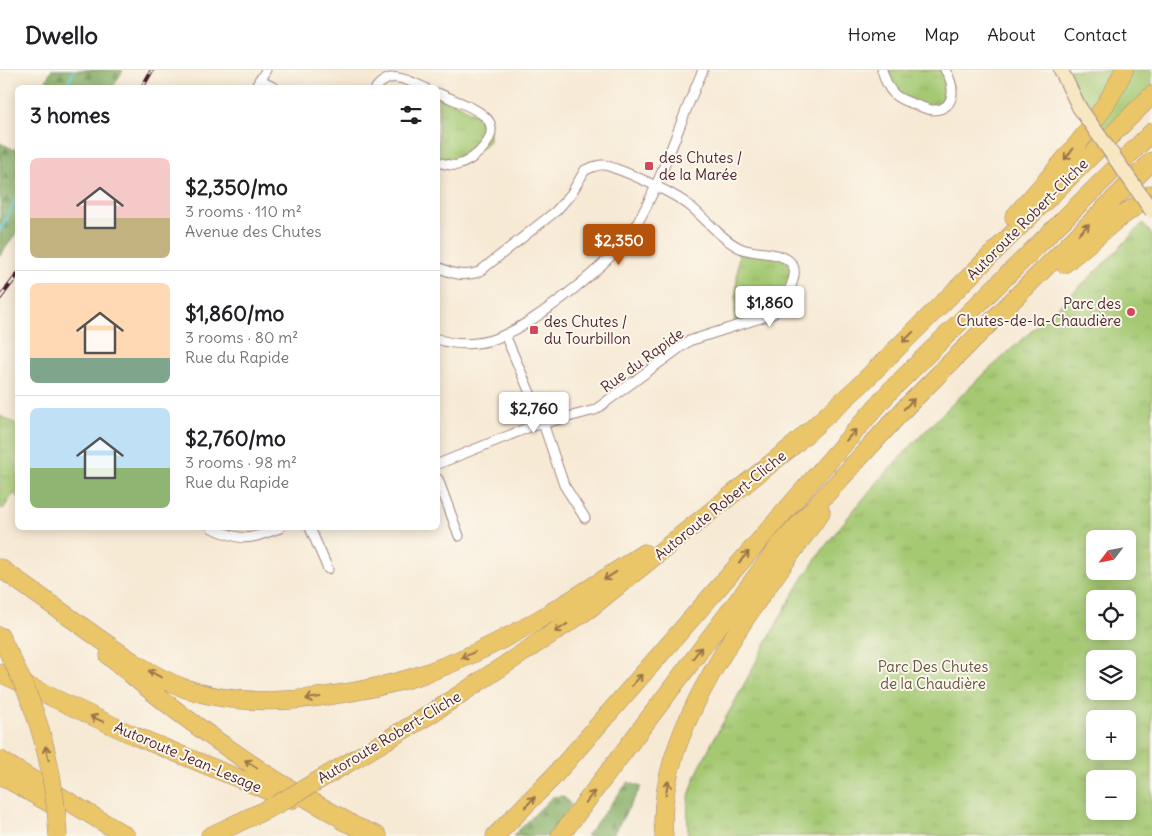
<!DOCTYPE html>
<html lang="en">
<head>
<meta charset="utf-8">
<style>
	:root { --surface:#fff; --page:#f2f2f2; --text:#202124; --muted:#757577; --line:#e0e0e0; --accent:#b45309 }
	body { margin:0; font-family:Delius,sans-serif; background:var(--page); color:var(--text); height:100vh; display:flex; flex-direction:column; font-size:19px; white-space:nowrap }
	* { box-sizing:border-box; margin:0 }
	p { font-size:16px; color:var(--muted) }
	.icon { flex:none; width:28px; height:28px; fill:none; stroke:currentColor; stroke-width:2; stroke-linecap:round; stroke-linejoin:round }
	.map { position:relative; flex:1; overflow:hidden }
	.drawer { position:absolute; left:15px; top:15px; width:425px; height:445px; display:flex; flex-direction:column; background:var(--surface); border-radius:8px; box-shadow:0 2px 12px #0003 }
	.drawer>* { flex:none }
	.needle { width:32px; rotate:238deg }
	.buttons { position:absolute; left:1086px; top:460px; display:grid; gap:10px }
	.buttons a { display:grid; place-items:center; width:50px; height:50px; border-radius:8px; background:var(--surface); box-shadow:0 2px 12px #0003; font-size:25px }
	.price { position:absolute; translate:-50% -42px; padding:0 11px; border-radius:5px; background:#fff; color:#222; font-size:16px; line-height:32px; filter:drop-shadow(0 1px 2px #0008) }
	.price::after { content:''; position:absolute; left:50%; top:30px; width:15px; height:11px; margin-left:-8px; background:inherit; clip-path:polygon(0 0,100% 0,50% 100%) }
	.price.active { background:var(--accent); color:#fff }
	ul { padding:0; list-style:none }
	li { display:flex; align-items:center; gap:15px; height:125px; padding:0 15px }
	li+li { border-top:1px solid var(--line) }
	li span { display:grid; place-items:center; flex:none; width:140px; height:100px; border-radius:8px; color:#555 }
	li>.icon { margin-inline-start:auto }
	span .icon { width:60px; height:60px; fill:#fffc; stroke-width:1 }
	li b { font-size:21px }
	h2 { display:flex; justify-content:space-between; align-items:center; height:60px; padding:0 15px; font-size:21px }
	header { display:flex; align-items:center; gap:30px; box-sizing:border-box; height:70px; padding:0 25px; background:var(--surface); border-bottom:1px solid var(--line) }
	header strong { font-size:24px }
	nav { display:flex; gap:28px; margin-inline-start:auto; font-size:18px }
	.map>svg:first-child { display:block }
	.grass { fill:#a5c973; stroke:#78744f }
	.forest { fill:url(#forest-firs); stroke:#676648 }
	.park { fill:url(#park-tufts); stroke:#78744f; fill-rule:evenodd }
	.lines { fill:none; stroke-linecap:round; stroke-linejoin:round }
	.stream { stroke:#5fc9d9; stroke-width:2.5 }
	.street-casing { stroke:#a08480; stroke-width:11 }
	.secondary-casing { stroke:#a08480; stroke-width:16 }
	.highway-casing { stroke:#a08480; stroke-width:19 }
	.street { stroke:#fff; stroke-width:9 }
	.secondary { stroke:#f7e8c3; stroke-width:14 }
	.highway { stroke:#eac669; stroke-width:18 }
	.rail-casing { stroke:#4a1f2b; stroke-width:4.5 }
	.rail { stroke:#fbf7ec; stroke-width:2.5; stroke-dasharray:8; stroke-linecap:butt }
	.secondary-bridge-casing { stroke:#a08480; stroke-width:16; stroke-linecap:butt }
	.highway-bridge-casing { stroke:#a08480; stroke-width:19; stroke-linecap:butt }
	.secondary-bridge { stroke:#f7e8c3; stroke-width:14 }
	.highway-bridge { stroke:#eac669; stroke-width:18 }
	.oneway { stroke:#9a724a }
	.poi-dot { fill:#d1495b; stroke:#fbf7ec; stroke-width:2 }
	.labels { text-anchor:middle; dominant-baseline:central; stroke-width:4; stroke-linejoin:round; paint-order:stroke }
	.poi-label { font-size:15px; fill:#4a1f2b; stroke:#fbf7ec; text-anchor:start }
	.street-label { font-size:15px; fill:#4a1f2b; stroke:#fbf7ec }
	.park-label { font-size:15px; fill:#655241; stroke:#fbf7ec }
</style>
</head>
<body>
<header>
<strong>Dwello</strong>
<nav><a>Home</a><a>Map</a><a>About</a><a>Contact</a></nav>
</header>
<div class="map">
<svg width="1152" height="766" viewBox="0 0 1152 766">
	<defs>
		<pattern id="forest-firs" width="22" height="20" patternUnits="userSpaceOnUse" patternTransform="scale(1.25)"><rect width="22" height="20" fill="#84ad65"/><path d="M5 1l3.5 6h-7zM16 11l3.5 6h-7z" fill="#6e8c53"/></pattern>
		<pattern id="park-tufts" width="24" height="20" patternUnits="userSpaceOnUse" patternTransform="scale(1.25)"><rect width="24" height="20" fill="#a5c973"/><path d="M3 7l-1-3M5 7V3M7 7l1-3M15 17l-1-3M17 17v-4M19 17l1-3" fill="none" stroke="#90ac64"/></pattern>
	</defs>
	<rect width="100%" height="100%" fill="#fbf7ec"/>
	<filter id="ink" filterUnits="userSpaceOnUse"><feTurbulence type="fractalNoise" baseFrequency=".02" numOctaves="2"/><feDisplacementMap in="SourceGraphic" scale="10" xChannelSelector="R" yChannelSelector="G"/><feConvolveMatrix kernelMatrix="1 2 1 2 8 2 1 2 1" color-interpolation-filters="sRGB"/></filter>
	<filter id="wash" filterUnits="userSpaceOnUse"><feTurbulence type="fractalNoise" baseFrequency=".0096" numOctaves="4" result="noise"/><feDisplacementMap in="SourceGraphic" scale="20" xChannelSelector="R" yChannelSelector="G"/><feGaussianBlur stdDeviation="1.12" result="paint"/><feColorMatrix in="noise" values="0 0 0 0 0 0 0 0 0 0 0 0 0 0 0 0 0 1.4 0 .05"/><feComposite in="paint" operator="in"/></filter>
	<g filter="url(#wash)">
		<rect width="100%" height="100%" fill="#f7ead5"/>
		<path class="grass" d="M1061,0H1152V25L1105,73Z"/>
		<path class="forest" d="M51,0H123L113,17H43Z
			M0,73L15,80L17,76V162L0,186Z
			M628,712L641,717L612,766H586Z
			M563,726L571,735L549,766H513L552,727Z"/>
		<path class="park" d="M882,0H945L953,17L941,39L895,25Z
			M438,23L489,52V71L467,90L438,92Z
			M1143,153L1152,165V766H688C688,752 686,737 690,723C699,691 724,652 740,622C761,583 781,543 805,505C835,460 872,417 909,378C983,298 1070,233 1143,153ZM1095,469H1128V501H1095ZM1095,529H1128V561H1095ZM1095,589H1128V621H1095ZM1095,649H1128V681H1095ZM1095,709H1128V741H1095Z
			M739,178L783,187L794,200L779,237L734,257Z
			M0,346L18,355L17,427L14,423L3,439L0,437Z"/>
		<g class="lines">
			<path class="stream" d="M66,18L74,0
				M0,161L18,126"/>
		</g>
	</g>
	<g filter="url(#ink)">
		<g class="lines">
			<g class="street-casing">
				<path id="street" d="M882,0C885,9 887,17 894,24C898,28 905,31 911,33C918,35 926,40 933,40C957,40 955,14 945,0
					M259,10L275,18
					M255,18L266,0
					M376,18C390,0 406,9 425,18
					M438,23C452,30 471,35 483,45C506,62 475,91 457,95C450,96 444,94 438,92
					M438,197C452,204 464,207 479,202L556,141L571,124L585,100C591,98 597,94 604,95C624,100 674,123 690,136C706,149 721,169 740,178C754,185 780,180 791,193C802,205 782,234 773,244L689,271L595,340L530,357L438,394
					M505,265L543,353L564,415L585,448
					M438,269C455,276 479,275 497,268C535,254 617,189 637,154C664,106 680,50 703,0
					M438,409L459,466
					M212,458C245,472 247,470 280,458
					M310,458L328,499"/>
			</g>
			<g class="secondary-casing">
				<path id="secondary" d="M1061,0L1079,37"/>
			</g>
			<g class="highway-casing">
				<path id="highway" d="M1014,147C1054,101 1099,56 1124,0
					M1064,194L1114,152L1152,124
					M0,498C31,520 62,542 93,564C121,584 151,606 184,618C229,634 279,633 326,626C361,621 396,614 429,602C506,574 576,528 644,483
					M0,566L9,584
					M109,586C161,631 216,672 274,709C299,725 327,739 353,755
					M0,603L135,666L291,730
					M0,690L126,766
					M343,696L429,645L589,539L794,375L860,315L1152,25
					M0,705L56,737
					M343,751L378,766
					M210,766L276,735
					M495,766L553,707L890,321L1152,62
					M560,766L779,476L906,337L1152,91
					M664,766C652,659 763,525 821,442"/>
			</g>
			<use href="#street" class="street"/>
			<use href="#secondary" class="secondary"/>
			<use href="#highway" class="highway"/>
			<g class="rail-casing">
				<path id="rail" d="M142,18L152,0
					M0,228L18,204"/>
			</g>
			<use href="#rail" class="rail"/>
			<g class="secondary-bridge-casing">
				<path id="secondary-bridge" d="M1079,37L1152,141"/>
			</g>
			<g class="highway-bridge-casing">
				<path id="highway-bridge" d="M9,584C39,641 55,701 58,766
					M276,735L343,696"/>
			</g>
			<use href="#secondary-bridge" class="secondary-bridge"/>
			<use href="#highway-bridge" class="highway-bridge"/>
		</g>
		<defs><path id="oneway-shaft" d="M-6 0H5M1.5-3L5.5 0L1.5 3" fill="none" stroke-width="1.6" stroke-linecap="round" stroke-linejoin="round" transform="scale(1.25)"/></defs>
		<g class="oneway">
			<use href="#oneway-shaft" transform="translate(1069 84) rotate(129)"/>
			<use href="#oneway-shaft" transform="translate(1084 159) rotate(-45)"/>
			<use href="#oneway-shaft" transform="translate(908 267) rotate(135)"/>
			<use href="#oneway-shaft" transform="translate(909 334) rotate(-45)"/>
			<use href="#oneway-shaft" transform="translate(851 365) rotate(-49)"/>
			<use href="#oneway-shaft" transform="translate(744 487) rotate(-49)"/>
			<use href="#oneway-shaft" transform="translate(610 506) rotate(147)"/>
			<use href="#oneway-shaft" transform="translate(561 558) rotate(146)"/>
			<use href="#oneway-shaft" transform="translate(697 583) rotate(-53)"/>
			<use href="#oneway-shaft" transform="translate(468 585) rotate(156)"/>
			<use href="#oneway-shaft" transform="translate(155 604) rotate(-152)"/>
			<use href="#oneway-shaft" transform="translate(637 610) rotate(-49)"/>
			<use href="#oneway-shaft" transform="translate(313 628) rotate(172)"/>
			<use href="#oneway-shaft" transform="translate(97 649) rotate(-156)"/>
			<use href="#oneway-shaft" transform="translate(47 683) rotate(-103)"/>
			<use href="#oneway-shaft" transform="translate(251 694) rotate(-146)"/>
			<use href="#oneway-shaft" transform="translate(667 718) rotate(-79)"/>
			<use href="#oneway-shaft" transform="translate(590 727) rotate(-53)"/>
			<use href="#oneway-shaft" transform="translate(530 732) rotate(-47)"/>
		</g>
	</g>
	<g class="poi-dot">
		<rect x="644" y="91" width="10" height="10" rx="2.5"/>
		<circle cx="1131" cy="242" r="5"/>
		<rect x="529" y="255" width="10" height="10" rx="2.5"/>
	</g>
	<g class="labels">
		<g class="poi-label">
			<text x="659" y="87">des Chutes /<tspan x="659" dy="17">de la Marée</tspan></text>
			<text x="1121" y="233" text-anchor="end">Parc des<tspan x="1121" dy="17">Chutes-de-la-Chaudière</tspan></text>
			<text x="544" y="251">des Chutes /<tspan x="544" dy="17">du Tourbillon</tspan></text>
		</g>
		<g class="street-label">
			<text transform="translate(1027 149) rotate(-45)">Autoroute Robert-Cliche</text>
			<text transform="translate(642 290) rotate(-36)">Rue du Rapide</text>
			<text transform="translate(720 435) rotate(-39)">Autoroute Robert-Cliche</text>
			<text transform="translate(389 667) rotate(-31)">Autoroute Robert-Cliche</text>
			<text transform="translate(188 687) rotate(23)">Autoroute Jean-Lesage</text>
		</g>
		<g class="park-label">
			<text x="933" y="596">Parc Des Chutes<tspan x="933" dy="17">de la Chaudière</tspan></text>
		</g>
	</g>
</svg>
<div class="buttons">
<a><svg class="needle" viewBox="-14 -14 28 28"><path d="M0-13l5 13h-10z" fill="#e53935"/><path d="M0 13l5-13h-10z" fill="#757577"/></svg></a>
<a><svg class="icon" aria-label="locate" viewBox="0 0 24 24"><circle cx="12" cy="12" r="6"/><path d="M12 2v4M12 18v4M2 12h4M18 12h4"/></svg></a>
<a><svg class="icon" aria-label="layers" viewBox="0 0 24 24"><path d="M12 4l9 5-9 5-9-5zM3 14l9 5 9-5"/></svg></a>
<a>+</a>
<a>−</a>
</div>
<b class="price active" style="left:619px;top:196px">$2,350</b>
<b class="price" style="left:770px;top:258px">$1,860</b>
<b class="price" style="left:534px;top:364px">$2,760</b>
<section class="drawer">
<h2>3 homes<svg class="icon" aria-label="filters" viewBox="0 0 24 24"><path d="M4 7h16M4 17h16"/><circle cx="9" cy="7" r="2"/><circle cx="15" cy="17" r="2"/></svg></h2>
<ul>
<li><span style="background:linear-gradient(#f6c9c9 60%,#c2b280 0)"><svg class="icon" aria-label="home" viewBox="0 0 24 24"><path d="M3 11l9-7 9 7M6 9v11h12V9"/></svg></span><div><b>$2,350/mo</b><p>3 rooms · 110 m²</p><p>Avenue des Chutes</p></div></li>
<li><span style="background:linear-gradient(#ffd9b3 75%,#7fa58c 0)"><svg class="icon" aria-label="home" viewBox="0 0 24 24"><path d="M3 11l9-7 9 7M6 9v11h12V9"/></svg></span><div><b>$1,860/mo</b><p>3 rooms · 80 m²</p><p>Rue du Rapide</p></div></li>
<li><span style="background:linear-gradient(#bfe0f5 60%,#8fb573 0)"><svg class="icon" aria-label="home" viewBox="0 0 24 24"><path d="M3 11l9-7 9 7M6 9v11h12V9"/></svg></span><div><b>$2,760/mo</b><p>3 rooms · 98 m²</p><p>Rue du Rapide</p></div></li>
</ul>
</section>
</div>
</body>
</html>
